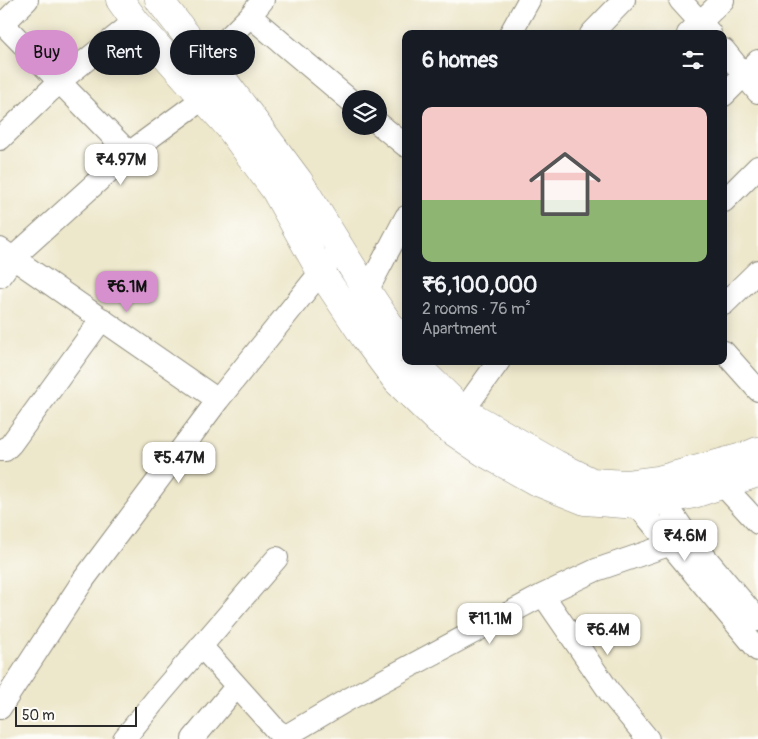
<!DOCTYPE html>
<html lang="en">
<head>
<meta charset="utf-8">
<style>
	:root { --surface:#171b24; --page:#20242c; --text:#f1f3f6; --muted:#9ea1a6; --accent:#d690ce }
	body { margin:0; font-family:Pangolin,sans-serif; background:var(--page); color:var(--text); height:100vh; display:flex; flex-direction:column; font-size:19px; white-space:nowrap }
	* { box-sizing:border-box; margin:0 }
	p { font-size:16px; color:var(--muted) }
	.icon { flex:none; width:28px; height:28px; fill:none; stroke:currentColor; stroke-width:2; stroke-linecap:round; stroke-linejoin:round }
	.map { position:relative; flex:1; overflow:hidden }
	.sheet { position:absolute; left:402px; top:30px; width:325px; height:335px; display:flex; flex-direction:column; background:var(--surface); border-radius:10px; box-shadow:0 2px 12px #0003 }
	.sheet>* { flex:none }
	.guide { position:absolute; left:15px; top:30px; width:312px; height:45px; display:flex; gap:10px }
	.tools { position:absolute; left:342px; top:90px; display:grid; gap:10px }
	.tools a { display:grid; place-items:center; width:45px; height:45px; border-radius:50%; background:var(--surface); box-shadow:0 2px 12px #0003; font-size:25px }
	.scale { position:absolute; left:15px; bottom:12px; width:122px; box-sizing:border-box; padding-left:5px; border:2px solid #2b2b2b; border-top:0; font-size:14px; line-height:18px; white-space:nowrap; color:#2b2b2b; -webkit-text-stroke:4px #fdfcf7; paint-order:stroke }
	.price { position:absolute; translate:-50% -42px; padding:0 11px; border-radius:10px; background:#fff; color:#222; font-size:16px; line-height:32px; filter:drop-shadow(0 1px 2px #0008) }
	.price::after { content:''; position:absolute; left:50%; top:30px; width:15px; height:11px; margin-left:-8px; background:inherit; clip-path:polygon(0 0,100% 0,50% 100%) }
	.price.on { background:var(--accent); color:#111 }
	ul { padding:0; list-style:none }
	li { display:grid; align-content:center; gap:10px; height:265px; padding:0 20px }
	li span { display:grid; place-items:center; height:155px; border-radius:10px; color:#555 }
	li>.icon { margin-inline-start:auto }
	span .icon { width:90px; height:90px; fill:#fffc; stroke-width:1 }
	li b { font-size:21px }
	h2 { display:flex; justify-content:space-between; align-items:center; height:60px; padding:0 20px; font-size:21px }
	.pill { padding:0 18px; border-radius:22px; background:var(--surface); box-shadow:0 2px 12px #0003; font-size:18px; line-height:45px }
	.pill.on { background:var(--accent); color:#111 }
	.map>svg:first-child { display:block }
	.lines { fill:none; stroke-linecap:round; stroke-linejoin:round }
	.minor-casing { stroke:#8c897b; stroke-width:24 }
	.major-casing { stroke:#8c897b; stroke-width:29 }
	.minor { stroke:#fff; stroke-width:22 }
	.major { stroke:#fff; stroke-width:28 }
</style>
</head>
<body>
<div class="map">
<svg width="758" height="739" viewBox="0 0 758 739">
	<rect width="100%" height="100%" fill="#fdfcf7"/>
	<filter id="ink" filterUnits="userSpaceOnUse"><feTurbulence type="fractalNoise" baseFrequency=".02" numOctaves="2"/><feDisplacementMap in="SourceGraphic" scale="10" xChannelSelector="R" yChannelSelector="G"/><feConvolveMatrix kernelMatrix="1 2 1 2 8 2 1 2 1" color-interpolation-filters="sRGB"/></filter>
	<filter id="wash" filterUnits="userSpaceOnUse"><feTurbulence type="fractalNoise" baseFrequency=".0096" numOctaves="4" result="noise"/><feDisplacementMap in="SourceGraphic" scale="20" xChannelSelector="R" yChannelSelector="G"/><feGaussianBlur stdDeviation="1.12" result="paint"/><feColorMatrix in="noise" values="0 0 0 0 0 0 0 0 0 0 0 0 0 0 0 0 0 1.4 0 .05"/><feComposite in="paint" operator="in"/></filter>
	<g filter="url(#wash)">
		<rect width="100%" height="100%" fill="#ede7cb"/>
	</g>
	<g filter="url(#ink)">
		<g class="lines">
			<g class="minor-casing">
				<path id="minor" d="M680,0L710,33
					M250,16L351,101
					M0,21L129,153
					M3,24L27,0
					M510,34L529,0
					M591,34L624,0
					M688,34L723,0
					M724,50L758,92
					M206,60L250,16L263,0
					M724,95L758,61
					M379,124L406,146
					M0,139L59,82L135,21
					M724,201L758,167
					M0,249L218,400
					M0,276L14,257L129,153L216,89
					M367,291L406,217
					M724,304L758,271
					M724,352L758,390
					M463,411L499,361
					M0,450H5L11,444L102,319
					M660,485L664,501L689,538L758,620
					M723,485L758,523
					M631,491L637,505L758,650
					M543,595L611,694L648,739
					M201,646L276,730L285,736
					M0,708L84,579L218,400L340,248
					M124,739L161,693L277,558
					M193,739L236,687
					M281,739L347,700L543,595L596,570L689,538"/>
			</g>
			<g class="major-casing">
				<path id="major" d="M120,0L135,21L229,127L275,190L321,272L365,338L397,381L439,422L483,452L535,481L585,501L637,505L694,494L758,473
					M159,0L206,60L225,82L298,180L367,291L406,349
					M415,361L419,368L463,411L556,464L592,482L627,484L658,480L746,456L758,451"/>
			</g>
			<use href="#minor" class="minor"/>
			<use href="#major" class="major"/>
		</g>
	</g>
</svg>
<div class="tools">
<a><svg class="icon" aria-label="layers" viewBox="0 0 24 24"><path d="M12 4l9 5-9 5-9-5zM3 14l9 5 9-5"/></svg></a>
</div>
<div class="scale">50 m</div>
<b class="price" style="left:121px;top:186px">₹4.97M</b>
<b class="price on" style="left:127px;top:313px">₹6.1M</b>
<b class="price" style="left:179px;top:484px">₹5.47M</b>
<b class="price" style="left:685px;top:562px">₹4.6M</b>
<b class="price" style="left:490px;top:645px">₹11.1M</b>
<b class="price" style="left:608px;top:656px">₹6.4M</b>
<div class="guide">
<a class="pill on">Buy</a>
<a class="pill">Rent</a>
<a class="pill">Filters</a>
</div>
<section class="sheet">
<h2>6 homes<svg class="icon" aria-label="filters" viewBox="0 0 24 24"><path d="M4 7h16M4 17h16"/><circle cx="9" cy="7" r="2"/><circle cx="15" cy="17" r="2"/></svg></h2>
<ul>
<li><span style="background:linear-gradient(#f6c9c9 60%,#8fb573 0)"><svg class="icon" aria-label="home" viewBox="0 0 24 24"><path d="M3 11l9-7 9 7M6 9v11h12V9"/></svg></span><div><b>₹6,100,000</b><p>2 rooms · 76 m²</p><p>Apartment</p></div></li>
</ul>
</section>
</div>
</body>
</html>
